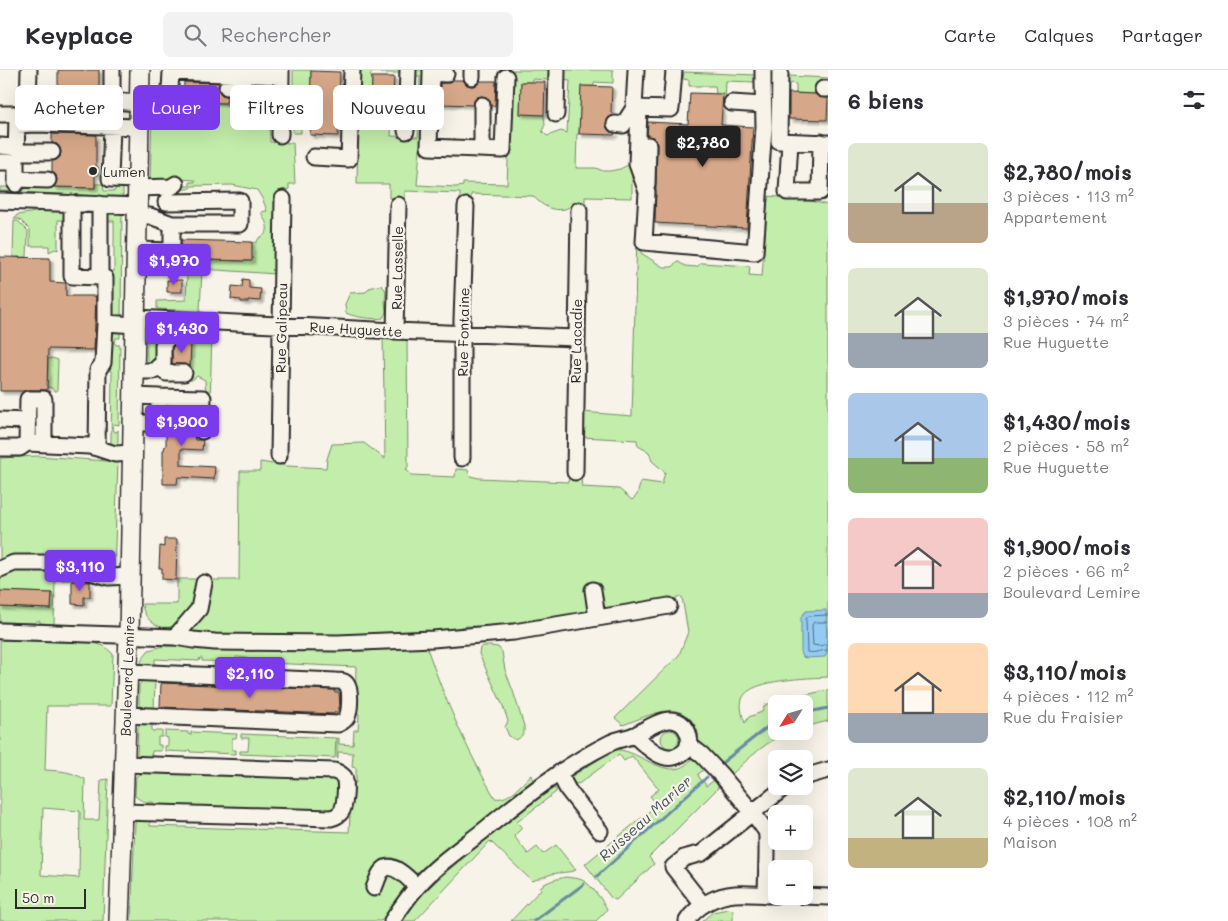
<!DOCTYPE html>
<html lang="fr">
<head>
<meta charset="utf-8">
<style>
	:root { --surface:#fff; --page:#f2f2f3; --text:#2b2b33; --muted:#7c7c81; --line:#e1e1e2; --accent:#7c3aed }
	body { margin:0; font-family:Mali,sans-serif; background:var(--page); color:var(--text); height:100vh; display:flex; flex-direction:column; font-size:19px; white-space:nowrap }
	* { box-sizing:border-box; margin:0 }
	p { font-size:16px; color:var(--muted) }
	.icon { flex:none; width:28px; height:28px; fill:none; stroke:currentColor; stroke-width:2; stroke-linecap:round; stroke-linejoin:round }
	.map { position:relative; flex:1; overflow:hidden }
	.panel { display:flex; flex-direction:column; background:var(--surface); width:400px }
	.panel>* { flex:none }
	.guide { position:absolute; left:15px; top:15px; width:475px; height:45px; display:flex; gap:10px }
	.needle { width:32px; rotate:233deg }
	.fabs { position:absolute; left:768px; top:625px; display:grid; gap:10px }
	.fabs a { display:grid; place-items:center; width:45px; height:45px; border-radius:8px; background:var(--surface); box-shadow:0 5px 20px #0002; font-size:25px }
	.scale { position:absolute; left:15px; bottom:12px; width:71px; box-sizing:border-box; padding-left:5px; border:2px solid #2b2b2b; border-top:0; font-size:14px; line-height:18px; white-space:nowrap; color:#2b2b2b; -webkit-text-stroke:4px #f7f3e8; paint-order:stroke }
	.price { position:absolute; translate:-50% -42px; padding:0 11px; border-radius:5px; background:var(--accent); color:#fff; font-size:16px; line-height:32px; filter:drop-shadow(0 1px 2px #0008) }
	.price::after { content:''; position:absolute; left:50%; top:30px; width:15px; height:11px; margin-left:-8px; background:inherit; clip-path:polygon(0 0,100% 0,50% 100%) }
	.price.selected { background:#222; color:#fff }
	ul { padding:0; list-style:none }
	li { display:flex; align-items:center; gap:15px; height:125px; padding:0 20px }
	li span { display:grid; place-items:center; flex:none; width:140px; height:100px; border-radius:8px; color:#555 }
	li>.icon { margin-inline-start:auto }
	span .icon { width:60px; height:60px; fill:#fffc; stroke-width:1 }
	li b { font-size:21px }
	h2 { display:flex; justify-content:space-between; align-items:center; height:60px; padding:0 20px; font-size:21px }
	.tag { padding:0 18px; border-radius:8px; background:var(--surface); box-shadow:0 5px 20px #0002; font-size:18px; line-height:45px }
	.tag.selected { background:var(--accent); color:#fff }
	header { display:flex; align-items:center; gap:30px; box-sizing:border-box; height:70px; padding:0 25px; background:var(--surface); border-bottom:1px solid var(--line) }
	header strong { font-size:24px }
	nav { display:flex; gap:28px; margin-inline-start:auto; font-size:18px }
	.search { width:350px; height:45px; background:var(--page); display:flex; align-items:center; gap:12px; box-sizing:border-box; padding:0 18px; border-radius:8px; color:var(--muted); font-size:19px }
	main { display:flex; flex:1; min-height:0 }
	.map>svg:first-child { display:block }
	.green { fill:#c2edaa; stroke:#768c6a; fill-rule:evenodd }
	.water { fill:#93ccf3; stroke:#698ca3 }
	.lines { fill:none; stroke-linecap:round; stroke-linejoin:round }
	.shore { stroke:#556b7b; stroke-width:1 }
	.stream { stroke:#698ca3; stroke-width:3 }
	.building { fill:#d6a788; stroke:#2b2b2b; filter:url(#shadow) }
	.minor-casing { stroke:#2b2b2b; stroke-width:19 }
	.major-casing { stroke:#2b2b2b; stroke-width:22 }
	.minor { stroke:#f7f3e8; stroke-width:15 }
	.major { stroke:#f7f3e8; stroke-width:19 }
	.poi-dot { fill:#2b2b2b; stroke:#f7f3e8; stroke-width:2 }
	.labels { text-anchor:middle; dominant-baseline:central; stroke-width:4.5; stroke-linejoin:round; paint-order:stroke }
	.poi-label { font-size:14px; fill:#2b2b2b; stroke:#f7f3e8; text-anchor:start }
	.street-label { font-size:14px; fill:#2b2b2b; stroke:#f7f3e8 }
	.water-label { font-size:15px; font-style:italic; fill:#45535d; stroke:#f7f3e8 }
</style>
</head>
<body>
<header>
<strong>Keyplace</strong>
<div class="search"><svg class="icon" aria-label="search" viewBox="0 0 24 24"><circle cx="10" cy="10" r="6"/><path d="M15 15l6 6"/></svg>Rechercher</div>
<nav><a>Carte</a><a>Calques</a><a>Partager</a></nav>
</header>
<main>
<div class="map">
<svg width="828" height="851" viewBox="0 0 828 851">
	<defs>
		<filter id="shadow"><feDropShadow dx="3" dy="3" stdDeviation="1" flood-color="#0004"/></filter>
	</defs>
	<rect width="100%" height="100%" fill="#f7f3e8"/>
	<filter id="ink" filterUnits="userSpaceOnUse"><feTurbulence type="fractalNoise" baseFrequency=".02" numOctaves="2"/><feDisplacementMap in="SourceGraphic" scale="10" xChannelSelector="R" yChannelSelector="G"/><feConvolveMatrix kernelMatrix="1 2 1 2 8 2 1 2 1" color-interpolation-filters="sRGB"/></filter>
	<g filter="url(#ink)">
		<path class="green" d="M293,0H311L310,47H301V63H293Z
			M359,0H403V3H380L379,2L371,3L370,6L372,7L371,43L385,44V49L392,50L391,66L418,67L420,6H413V0H423L421,69L417,115L456,117L463,116V113L507,114L512,0H552L550,10L532,9L531,12H521L520,44L544,45L545,55L542,61L547,66L561,61L567,63L570,11L563,10V0H613V13L594,12V16H581L579,64H577L576,98H596L603,101H610L620,99L632,93V128L585,127V136C581,136 577,135 573,136C570,136 568,138 565,139C552,142 541,135 533,126L471,124V131L464,130L460,131V123L405,121V128H389V114H357Z
			M684,2L755,5L754,12L726,11L725,38L722,37L716,24L715,16H689V10L683,9Z
			M789,6L828,8V15L819,24L796,23V14L788,13Z
			M179,32L226,33L227,37L269,40L270,72L293,73L295,114H289V119L278,121L276,204L202,199L200,241L157,239V231L186,230L187,205L177,202L178,193L202,194L203,185L207,187V190L220,191V186L233,191H251L252,172L256,173L259,168C273,162 266,153 261,142L267,141L263,130L257,120L232,115L192,116L189,119H180V116H190V112H195V110L178,109L150,112L152,44H168V47L178,48Z
			M95,114H103L104,121H115V116L123,115V126L116,127L0,121V117L50,118L54,117L95,118Z
			M768,126L802,129L828,135V607C810,608 752,609 743,627C739,635 742,645 745,653L749,647L762,642L765,635L777,631L828,620V651L804,657V634H776V661H792C767,670 749,688 730,706L698,678C700,667 698,656 689,649C686,645 681,642 676,641C662,638 637,650 623,655L615,648L679,585L688,562L682,527L610,542L603,534L596,519L589,541L501,557L467,556L430,563L217,567L188,562L209,527L211,510H239L240,401H260V392L287,396L326,398L327,389L332,374L364,373L385,389L383,266L407,267L408,397L406,399L411,405L455,407L456,399L468,400L470,406L479,408L568,412L569,408L581,409L582,417L619,419L632,430L637,425L641,411L662,414L665,402L652,391L649,382L638,376L637,370L582,367V342L632,346L638,128H641V183L663,197H672L677,191L685,196L697,197L701,193L750,196L749,205L762,206Z
			M48,140H67V150H58V180L55,179L49,182V176H30V160L19,149H14L17,145Z
			M107,143H122L121,248L110,246L111,204L114,201V151H107Z
			M14,151H18L28,161L27,187H13Z
			M381,215L385,219L386,223L385,230L386,242L383,248C375,250 353,247 346,243L345,234L350,223L366,222L369,218Z
			M168,256L167,263C161,264 156,265 153,271L156,274L155,290L152,292L147,293C147,274 143,257 168,256Z
			M198,257L212,258L210,336L206,328L205,310L197,306L192,310L166,309L190,299L191,264H197Z
			M120,259V268H116L114,272L116,275H120L119,355L115,354L112,357L115,362H117L118,360V373L115,375H111L112,302L110,301V261Z
			M52,288L58,290L57,321H54L52,318L47,317L48,289Z
			M38,386L107,391L114,390L118,392L114,503L0,494V388Z
			M20,495L114,511L55,510L54,554L40,553V551H36L35,553L0,552V537L51,539V523L0,521V504Z
			M177,509H196C196,518 198,529 194,537C193,541 189,543 186,546C182,550 177,556 170,557C156,560 143,547 142,534H177Z
			M0,570L94,573L104,576L113,584L111,636H47L45,700C62,701 69,701 85,709L84,750H99L101,710L108,709L103,851H0ZM43,738L80,741L79,808L41,805Z
			M430,573L427,578C445,630 467,681 495,728C509,731 521,714 531,705L533,710L414,806L396,792L383,789L377,796L386,803L399,807L405,815L404,818L381,851H131L135,753L138,749L150,747V756L349,762L352,714L356,713V698L352,697L353,683L338,682V688H337V668H339V674L353,675L354,660H358L359,644H355L356,597L247,592L248,588L236,587L235,592L202,591V588H200L199,591L155,589V597H145L141,592L144,586L149,580L164,576L232,577L367,581Z
			M483,576H490L498,577L502,582L505,600L513,621L524,656C525,663 522,667 516,670L509,666L505,657L508,651L503,636L479,584L480,578Z
			M155,609L154,640L142,639L139,635V615L143,610Z
			M152,652V661H162V667H158V675H161V681H152L151,689L141,688L137,684L138,657L142,653Z
			M661 669a9 9 0 1 1 18 0a9 9 0 1 1-18 0Z
			M165,661L188,662V664L191,665V662L237,664L236,668H232V680H236V684L190,682V680H188L187,682L165,681V676H168V668L165,667Z
			M241,664L336,668L335,688L240,684V681H248L249,668H241Z
			M614,680C640,677 673,721 695,684L708,697L698,704L700,709L704,712L706,716L716,709L718,718L649,787L654,794L616,830L612,829L585,794L657,735L650,726L659,719L632,686L624,691L619,684L580,713L577,714L574,713L571,709L572,706Z
			M150,701L329,706C333,708 337,710 339,715C340,720 336,736 333,741L155,736L153,732C146,733 141,731 135,726L136,706Z
			M554,718L556,719V722L517,752L522,758L514,766L528,784L537,777L543,784L556,775L576,800C569,803 560,802 552,804C545,806 539,809 532,811L490,771L415,851H402C422,819 452,797 481,774C505,755 528,735 554,718Z
			M566,807C571,808 578,808 582,810C591,814 603,831 607,839L605,842L596,851H511L541,819L540,817C548,811 556,809 566,807Z
			M728,839L733,840V851H702L713,842Z"/>
		<path class="water" d="M826,540L827,583L825,587L806,588L803,587L801,582V547L806,541Z"/>
		<g class="lines">
			<path class="shore" d="M828,545L808,546L806,549L807,582C814,584 821,580 828,580
				M828,552H814L812,555L813,575L819,576L828,574"/>
			<path class="stream" d="M804,643L828,638
				M723,692L770,655L776,652
				M597,806L707,707
				M534,851L584,814"/>
		</g>
		<path class="building" d="M58,0H99V26L58,25Z
			M311,1L340,2L338,66L310,65Z
			M372,7H394L392,44H371Z
			M453,10H463L467,15L472,16L477,15L480,11H496L495,36H491L490,30L486,27L482,26L477,27L474,31L473,35L440,34V13H450Z
			M184,12L219,13L218,17L219,21L222,25L227,26L226,33L183,32Z
			M521,12H545L544,45L520,44Z
			M581,16L612,17L611,42L613,45L608,48L606,53L607,58L610,62L615,63L614,65L579,64Z
			M690,23L723,24L721,55L753,57L747,158L655,153L657,75L656,71L653,67L647,66L648,52L688,54Z
			M789,23L815,24L819,27L828,28L827,50L789,49Z
			M52,64L96,65V97H98V105H95V118L54,117L57,110L56,105L52,102V91L56,90L60,87L61,82L60,78L57,74L52,73Z
			M181,170L252,172V191L203,190V194L178,193V188L181,182Z
			M0,187L50,188V212L66,213V226H96L94,280L48,279L47,320H28L23,321H0Z
			M243,209L249,210V218L261,219L260,231L248,230V232H241V230L231,229L232,216L242,217Z
			M167,210H182V222H167Z
			M176,273H191L190,296L184,294H172V278Z
			M168,337H193V361L194,365L195,370H203L202,380L181,379V395L215,397L214,409L178,407L177,414H163V380H164L165,376H166V359L168,353Z
			M164,469H177L176,510L162,509V498H159L160,476L164,477Z
			M72,511L90,512V527H84V535L72,534Z
			M0,521L52,523L51,539L0,537Z
			M161,613L335,620L334,622H339L340,637H339V642H334V644L160,637Z"/>
		<g class="lines">
			<g class="minor-casing">
				<path id="minor" d="M29,0L28,34L102,36L112,31
					M112,0V31L139,33
					M431,0V3L446,4
					M636,0L634,38L671,39L674,0
					M780,0L779,71L828,73
					M431,3L429,77L503,80L506,7
					M472,7V0
					M227,17H242V4
					M823,19H828
					M732,33L763,35
					M139,36L169,37L171,2L281,6V0
					M639,39L637,94L647,122L644,172L755,182L764,57L763,13V0
					M0,44H17L16,92
					M556,44L557,0
					M615,54L623,55L634,38
					M17,55L35,54L139,57
					M112,56L110,109L138,110
					M406,61L408,0
					M280,65L281,6
					M790,72L787,122H820L821,72
					M0,76L16,77
					M482,79V35
					M16,82H52
					M314,87L349,89L352,0
					M0,92H16V114
					M16,109L48,110
					M647,114L648,75
					M138,118L171,117L176,114
					M0,131L138,136
					M166,132L240,131V154H172
					M72,133V206L100,207V134
					M137,180L172,181V154L150,146H138
					M100,207L105,208V253L136,255
					M136,248L395,261L576,268
					M105,253L103,293L98,300L97,378L115,384L133,383
					M395,261L398,135
					M158,297L166,303H184
					M135,301H154L163,293V274L174,262H180V250
					M159,327L203,328L202,361
					M0,350L28,351
					M133,353H159V327L134,326
					M44,374V329H28L27,373L89,376L97,378
					M0,378H20L27,373
					M279,386L283,129
					M462,388V250L466,136
					M575,402L579,140
					M0,499L14,493H51L63,495L109,507L130,506
					M593,520L597,548
					M0,561L175,567L193,570L215,572L338,573L433,569L514,562L669,536
					M175,567L199,539L204,513
					M126,645L338,654C342,652 345,651 347,647C350,641 351,620 347,615C345,611 341,611 336,611L128,602
					M688,674L702,685L721,705L753,743L766,761L767,766V784L766,825
					M559,703L568,720L600,761
					M804,707L828,700
					M123,742L331,748C335,747 338,746 341,742C345,737 347,714 344,707C341,704 338,702 334,701L124,694
					M374,818C377,812 378,804 383,800C392,790 411,811 417,817
					M804,826L828,827
					M703,835L673,797L684,788L702,783L786,716
					M392,851C400,839 407,828 417,817C435,796 461,778 483,761C523,728 564,696 610,673C618,669 627,668 635,665C649,658 670,641 684,656C688,661 690,668 689,674C687,679 684,683 679,685C663,694 645,675 634,665
					M687,851C696,836 717,825 735,824C748,823 761,825 775,825"/>
			</g>
			<g class="major-casing">
				<path id="major" d="M119,851L129,565L140,0"/>
			</g>
			<use href="#minor" class="minor"/>
			<use href="#major" class="major"/>
		</g>
	</g>
	<circle class="poi-dot" cx="93" cy="101" r="5"/>
	<g class="labels">
		<g class="poi-label">
			<text x="103" y="101">Lumen</text>
		</g>
		<g class="street-label">
			<text transform="translate(397 198) rotate(-89)">Rue Lasselle</text>
			<text transform="translate(281 258) rotate(-89)">Rue Galipeau</text>
			<text transform="translate(356 259) rotate(3)">Rue Huguette</text>
			<text transform="translate(463 262) rotate(-89)">Rue Fontaine</text>
			<text transform="translate(576 271) rotate(-89)">Rue Lacadie</text>
			<text transform="translate(127 606) rotate(-88)">Boulevard Lemire</text>
		</g>
		<g class="water-label">
			<text transform="translate(645 748) rotate(-42)">Ruisseau Marier</text>
		</g>
	</g>
</svg>
<div class="fabs">
<a><svg class="needle" viewBox="-14 -14 28 28"><path d="M0-13l5 13h-10z" fill="#e53935"/><path d="M0 13l5-13h-10z" fill="#7c7c81"/></svg></a>
<a><svg class="icon" aria-label="layers" viewBox="0 0 24 24"><path d="M12 4l9 5-9 5-9-5zM3 14l9 5 9-5"/></svg></a>
<a>+</a>
<a>−</a>
</div>
<div class="scale">50 m</div>
<b class="price selected" style="left:703px;top:98px">$2,780</b>
<b class="price" style="left:174px;top:216px">$1,970</b>
<b class="price" style="left:182px;top:284px">$1,430</b>
<b class="price" style="left:182px;top:377px">$1,900</b>
<b class="price" style="left:80px;top:522px">$3,110</b>
<b class="price" style="left:250px;top:629px">$2,110</b>
<div class="guide">
<a class="tag">Acheter</a>
<a class="tag selected">Louer</a>
<a class="tag">Filtres</a>
<a class="tag">Nouveau</a>
</div>
</div>
<section class="panel">
<h2>6 biens<svg class="icon" aria-label="filters" viewBox="0 0 24 24"><path d="M4 7h16M4 17h16"/><circle cx="9" cy="7" r="2"/><circle cx="15" cy="17" r="2"/></svg></h2>
<ul>
<li><span style="background:linear-gradient(#dfe7d0 60%,#b9a48a 0)"><svg class="icon" aria-label="home" viewBox="0 0 24 24"><path d="M3 11l9-7 9 7M6 9v11h12V9"/></svg></span><div><b>$2,780/mois</b><p>3 pièces · 113 m²</p><p>Appartement</p></div></li>
<li><span style="background:linear-gradient(#dfe7d0 65%,#9aa5b1 0)"><svg class="icon" aria-label="home" viewBox="0 0 24 24"><path d="M3 11l9-7 9 7M6 9v11h12V9"/></svg></span><div><b>$1,970/mois</b><p>3 pièces · 74 m²</p><p>Rue Huguette</p></div></li>
<li><span style="background:linear-gradient(#a9c7e8 65%,#8fb573 0)"><svg class="icon" aria-label="home" viewBox="0 0 24 24"><path d="M3 11l9-7 9 7M6 9v11h12V9"/></svg></span><div><b>$1,430/mois</b><p>2 pièces · 58 m²</p><p>Rue Huguette</p></div></li>
<li><span style="background:linear-gradient(#f6c9c9 75%,#9aa5b1 0)"><svg class="icon" aria-label="home" viewBox="0 0 24 24"><path d="M3 11l9-7 9 7M6 9v11h12V9"/></svg></span><div><b>$1,900/mois</b><p>2 pièces · 66 m²</p><p>Boulevard Lemire</p></div></li>
<li><span style="background:linear-gradient(#ffd9b3 70%,#9aa5b1 0)"><svg class="icon" aria-label="home" viewBox="0 0 24 24"><path d="M3 11l9-7 9 7M6 9v11h12V9"/></svg></span><div><b>$3,110/mois</b><p>4 pièces · 112 m²</p><p>Rue du Fraisier</p></div></li>
<li><span style="background:linear-gradient(#dfe7d0 70%,#c2b280 0)"><svg class="icon" aria-label="home" viewBox="0 0 24 24"><path d="M3 11l9-7 9 7M6 9v11h12V9"/></svg></span><div><b>$2,110/mois</b><p>4 pièces · 108 m²</p><p>Maison</p></div></li>
</ul>
</section>
</main>
</body>
</html>
